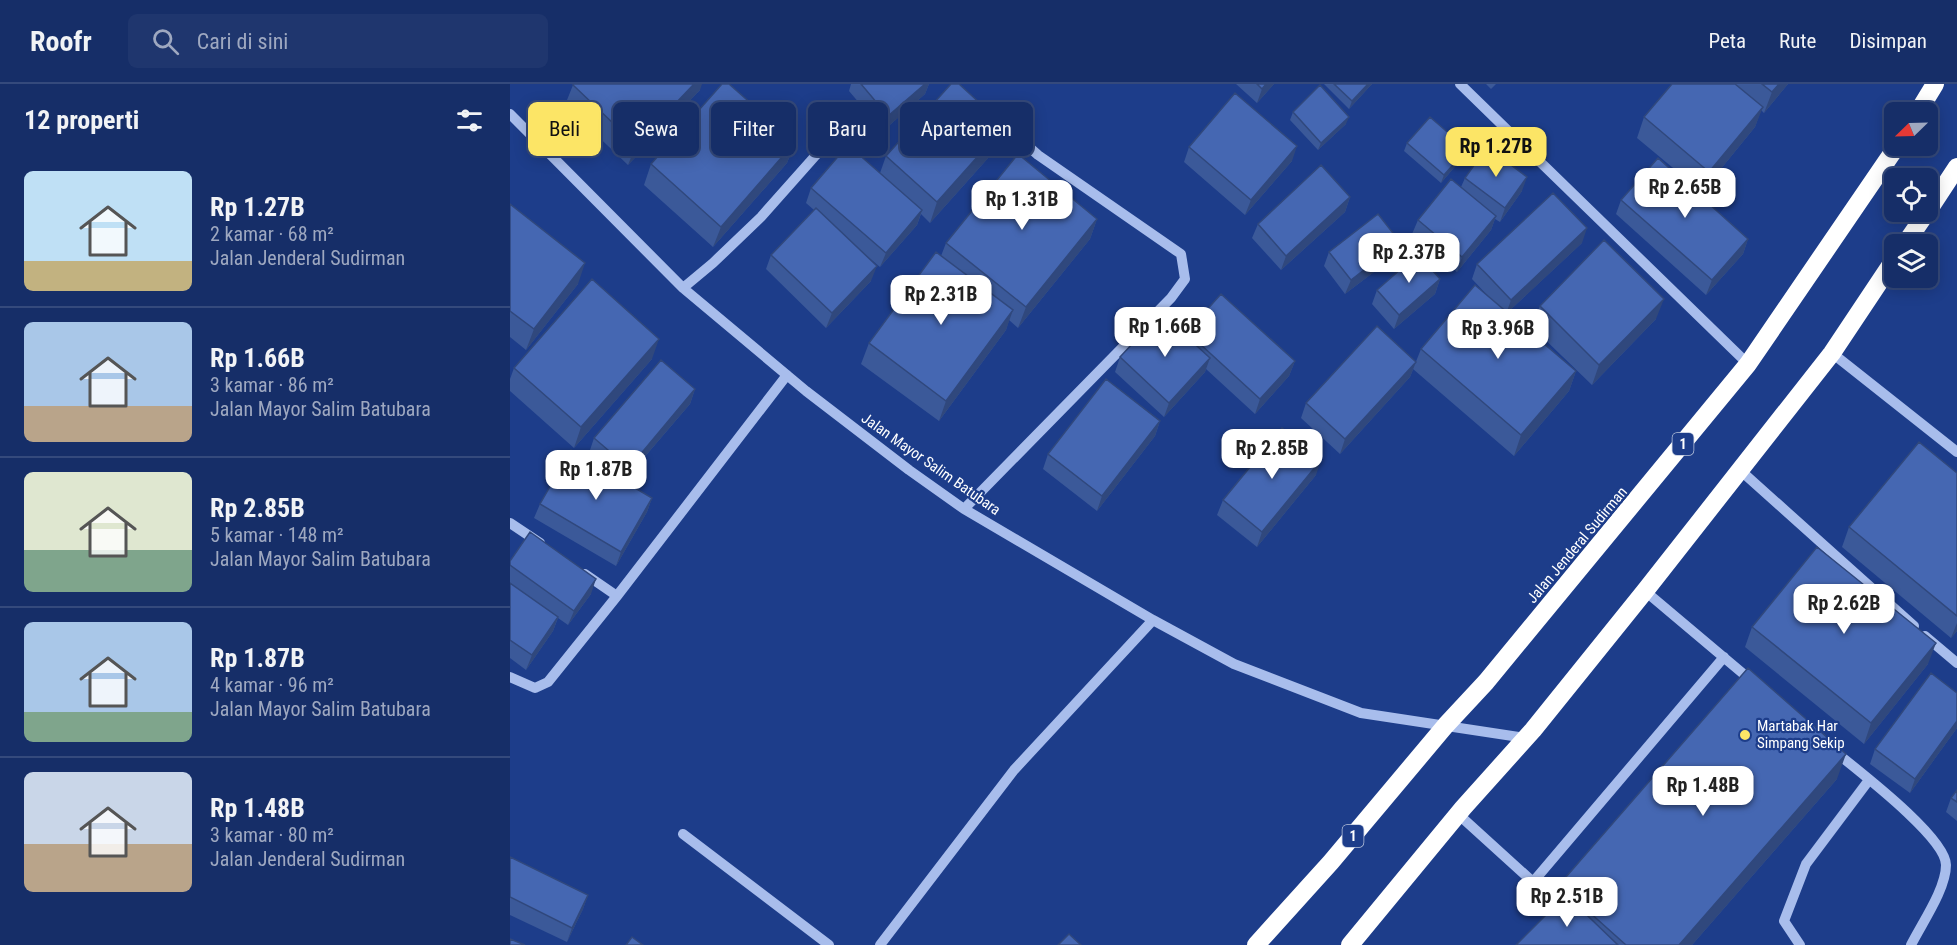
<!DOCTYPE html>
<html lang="id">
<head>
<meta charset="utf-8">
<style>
	:root { --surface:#162e68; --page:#1f366e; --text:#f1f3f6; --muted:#9ea8c0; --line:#354a7c; --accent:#fce566 }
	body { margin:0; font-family:"Roboto Condensed",sans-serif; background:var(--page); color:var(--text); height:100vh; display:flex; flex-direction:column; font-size:22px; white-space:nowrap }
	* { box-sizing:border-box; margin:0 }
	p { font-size:20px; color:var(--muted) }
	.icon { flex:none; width:33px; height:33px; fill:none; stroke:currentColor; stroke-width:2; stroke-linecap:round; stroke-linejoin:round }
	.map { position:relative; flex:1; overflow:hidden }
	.side { display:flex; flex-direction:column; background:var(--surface); width:510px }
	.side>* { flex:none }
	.top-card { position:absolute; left:18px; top:18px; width:570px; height:54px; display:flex; gap:12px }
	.needle { width:39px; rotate:247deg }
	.controls { position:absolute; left:1374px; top:18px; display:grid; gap:12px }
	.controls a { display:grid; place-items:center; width:54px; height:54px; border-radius:9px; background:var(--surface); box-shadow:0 3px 15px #0003,0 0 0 2px var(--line); font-size:30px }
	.price { position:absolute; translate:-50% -51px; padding:0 14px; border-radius:12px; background:#fff; color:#222; font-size:20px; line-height:39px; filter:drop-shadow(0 2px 3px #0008) }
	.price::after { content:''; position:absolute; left:50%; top:36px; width:18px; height:14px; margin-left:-9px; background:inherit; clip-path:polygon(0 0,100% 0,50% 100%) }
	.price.active { background:var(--accent); color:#111 }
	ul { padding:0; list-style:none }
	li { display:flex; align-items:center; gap:18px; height:150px; padding:0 24px }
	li+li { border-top:2px solid var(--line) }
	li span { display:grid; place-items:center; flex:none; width:168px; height:120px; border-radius:9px; color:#555 }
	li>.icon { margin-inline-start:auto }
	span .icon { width:72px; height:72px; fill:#fffc; stroke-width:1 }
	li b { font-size:26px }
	h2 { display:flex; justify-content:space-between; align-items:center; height:72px; padding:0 24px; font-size:26px }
	.chip { padding:0 21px; border-radius:9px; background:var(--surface); box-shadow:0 3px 15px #0003,0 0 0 2px var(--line); font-size:21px; line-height:54px }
	.chip.active { background:var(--accent); color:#111 }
	header { display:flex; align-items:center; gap:36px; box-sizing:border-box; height:84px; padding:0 30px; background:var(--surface); border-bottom:2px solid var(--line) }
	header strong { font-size:28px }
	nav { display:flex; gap:33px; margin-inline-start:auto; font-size:21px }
	.search { width:420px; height:54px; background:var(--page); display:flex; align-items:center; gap:15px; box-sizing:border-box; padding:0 21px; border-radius:9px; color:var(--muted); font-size:22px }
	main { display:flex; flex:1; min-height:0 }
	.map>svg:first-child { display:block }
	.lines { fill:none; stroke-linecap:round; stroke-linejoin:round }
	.minor { stroke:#a8bdec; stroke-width:10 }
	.highway { stroke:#fff; stroke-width:18 }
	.wall { fill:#3b5999 }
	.shaded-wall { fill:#30487d }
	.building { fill:#4567b2; stroke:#30487d; stroke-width:1.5 }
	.poi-dot { fill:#fce566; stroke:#1d3d8a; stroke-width:2 }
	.labels { text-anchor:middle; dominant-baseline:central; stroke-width:4.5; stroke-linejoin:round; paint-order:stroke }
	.shield { fill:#1d3d8a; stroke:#bbc5dc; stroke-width:1.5 }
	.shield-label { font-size:14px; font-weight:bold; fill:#fff }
	.street-label { font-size:15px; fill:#fff; stroke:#1d3d8a }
	.poi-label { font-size:15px; fill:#fff; stroke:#1d3d8a; text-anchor:start }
</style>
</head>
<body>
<header>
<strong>Roofr</strong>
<div class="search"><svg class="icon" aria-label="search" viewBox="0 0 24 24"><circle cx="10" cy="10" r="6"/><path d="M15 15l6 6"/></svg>Cari di sini</div>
<nav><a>Peta</a><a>Rute</a><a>Disimpan</a></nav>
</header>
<main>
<section class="side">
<h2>12 properti<svg class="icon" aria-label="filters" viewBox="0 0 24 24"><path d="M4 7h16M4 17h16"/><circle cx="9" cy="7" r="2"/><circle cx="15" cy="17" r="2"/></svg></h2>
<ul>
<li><span style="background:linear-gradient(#bfe0f5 75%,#c2b280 0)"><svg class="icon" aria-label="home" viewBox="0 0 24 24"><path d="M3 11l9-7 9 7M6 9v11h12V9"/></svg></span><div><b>Rp 1.27B</b><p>2 kamar · 68 m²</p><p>Jalan Jenderal Sudirman</p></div></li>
<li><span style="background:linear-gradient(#a9c7e8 70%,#b9a48a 0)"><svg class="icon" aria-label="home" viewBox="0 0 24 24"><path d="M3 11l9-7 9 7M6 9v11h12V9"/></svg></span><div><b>Rp 1.66B</b><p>3 kamar · 86 m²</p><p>Jalan Mayor Salim Batubara</p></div></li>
<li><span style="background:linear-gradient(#dfe7d0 65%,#7fa58c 0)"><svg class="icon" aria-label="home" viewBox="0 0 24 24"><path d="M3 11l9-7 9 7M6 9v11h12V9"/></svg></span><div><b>Rp 2.85B</b><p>5 kamar · 148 m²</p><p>Jalan Mayor Salim Batubara</p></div></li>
<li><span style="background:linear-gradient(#a9c7e8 75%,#7fa58c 0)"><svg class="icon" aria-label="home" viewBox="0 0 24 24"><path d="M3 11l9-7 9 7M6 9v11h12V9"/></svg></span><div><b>Rp 1.87B</b><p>4 kamar · 96 m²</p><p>Jalan Mayor Salim Batubara</p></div></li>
<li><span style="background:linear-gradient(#c9d6e8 60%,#b9a48a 0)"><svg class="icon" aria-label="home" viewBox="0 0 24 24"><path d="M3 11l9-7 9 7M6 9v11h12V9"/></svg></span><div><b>Rp 1.48B</b><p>3 kamar · 80 m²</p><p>Jalan Jenderal Sudirman</p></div></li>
</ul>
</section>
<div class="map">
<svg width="1447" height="861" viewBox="0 0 1447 861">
	<rect width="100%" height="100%" fill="#1d3d8a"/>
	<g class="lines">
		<path class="minor" d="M950,0L1238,280
			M0,30L173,204L296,307L399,386L454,425L643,536L724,580L851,629L1016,654
			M173,204L203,179L251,133L306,71L340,41
			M1322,269L1447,368
			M1230,386L1404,542
			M454,425L661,214L675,195L671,170L528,71L474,23
			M0,439L30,459
			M75,490L107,512
			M1135,507L1243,598
			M1415,552L1447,579
			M0,593L25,604L38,598L107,512L277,291
			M1323,666C1346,685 1436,753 1436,781C1436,805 1412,839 1401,861
			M948,730L1023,798L1214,573
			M173,750L319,861
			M370,861L504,686L643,536
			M1290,861L1274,837L1296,780L1359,696"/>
		<path class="highway" d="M1408,28L1425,0
			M1418,127L1447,83
			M1395,160L1417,128
			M746,861L821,778L936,641L976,598L1238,280L1387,62
			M840,861L953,724L1023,646L1135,507L1322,269L1384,176"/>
	</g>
	<path class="wall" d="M341,0H419L415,10L373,47L339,7Z
		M726,0H764L747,19Z
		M814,0H862L839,25Z
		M976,0H986L981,5Z
		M1162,0H1278L1254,29L1251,26L1245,43L1192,108L1127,54L1134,33Z
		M63,1L190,6L118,81L55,21Z
		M783,28L836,40L808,66L780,36Z
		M495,42L488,63L420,139L411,130L407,141L370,183L344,161L361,197L316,244L256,185L261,171L304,126L296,119L301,104L370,89L376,72Z
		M285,58L277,79L203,163L134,101L141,80Z
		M897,59L957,65L954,72L931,99L894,67Z
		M679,63L782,77L735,131L674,78Z
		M955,94L1012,107L990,138L985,135L981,146L947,188L902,150L908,136L951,103Z
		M840,113L835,128L771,186L742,154L748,140Z
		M1111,116L1238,155L1233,170L1196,211L1106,130Z
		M0,120L68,200L16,266L0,253Z
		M587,135L580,155L508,244L499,236L496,246L429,337L351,280L359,259L431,172L436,159Z
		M890,158L885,172L835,210L814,182L819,168Z
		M1072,159L998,228L1066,287L1059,307L1004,372L903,285L911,265L978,212L962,195L967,180Z
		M930,195L925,210L884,245L862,220L867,206Z
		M1030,222L1146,235L1082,301L1022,243Z
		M677,248L785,277L779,292L745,330L696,285L695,288L654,333L605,288L610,273L676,251Z
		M142,275L64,364L0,307V295L4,284Z
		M906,278L900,293L830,370L791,334L796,319Z
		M185,305L180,320L114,397L142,414L137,428L106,482L24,434L30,420L108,394L79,369L84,354Z
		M650,337L645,352L587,427L533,385L538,370Z
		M1447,389V547L1441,554L1332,463L1339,443Z
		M806,391L747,463L707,431L713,416Z
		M0,477L81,510L58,541L48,534L43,547L16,586L0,574Z
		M1242,543L1418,580L1354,660L1235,563Z
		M1447,609V644L1400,709L1360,680L1365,665Z
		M1327,695L1182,861H1006L1040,827L1039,826L1049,801Z
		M1447,706V737L1436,728L1441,714Z
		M0,773L78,811L73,825L57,858L0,831Z"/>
	<path class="shaded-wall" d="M184,0H192L190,6L118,81L126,61Z
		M415,0H419L415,10L373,47L378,32Z
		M756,0H764L747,19L752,5Z
		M858,0H862L839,25L842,17Z
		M1269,0H1278L1254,29L1262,8Z
		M1253,23L1245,43L1192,108L1199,88Z
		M839,33L836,40L808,66L811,59Z
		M495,42L488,63L420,139L427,118Z
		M285,58L277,79L203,163L211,143Z
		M787,62L782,77L735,131L741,116Z
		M957,65L954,72L931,99L934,91Z
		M1017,93L1012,107L990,138L995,124Z
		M840,113L835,128L771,186L776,172Z
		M412,126L407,141L370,183L376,169Z
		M986,132L981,146L947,188L952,173Z
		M587,135L580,155L508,244L516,223Z
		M1077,144L1072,159L996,230L1001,216Z
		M1238,155L1233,170L1196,211L1202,196Z
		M890,158L885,172L835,210L841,196Z
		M75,179L68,200L16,266L24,245Z
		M367,182L361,197L316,244L322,229Z
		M930,195L925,210L884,245L889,231Z
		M1154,215L1146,235L1082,301L1089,281Z
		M503,226L496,246L429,337L436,317Z
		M149,255L142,275L64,364L71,343Z
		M700,274L695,288L654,333L659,319Z
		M785,277L779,292L745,330L750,315Z
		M906,278L900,293L830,370L835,355Z
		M1066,287L1059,307L1004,372L1011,351Z
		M185,305L180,320L113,398L119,384Z
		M650,337L645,352L587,427L592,412Z
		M811,376L806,391L747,463L752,448Z
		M142,414L137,428L106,482L111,468Z
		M86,495L81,510L58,541L64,527Z
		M48,533L43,547L16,586L22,571Z
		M1447,539V547L1441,554Z
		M1426,559L1418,580L1354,660L1361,639Z
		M1447,637V644L1400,709L1405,695Z
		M1336,670L1327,695L1182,861H1169Z
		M78,811L73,825L57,858L62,844Z"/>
	<path class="building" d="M63,0H184L126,61L63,1Z
		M212,0H219L285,58L211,143L141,80Z
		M351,0H415L378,32Z
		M441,0H449L495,42L427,118L376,72Z
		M747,0H756L752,5Z
		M824,0H858L842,17Z
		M1162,0H1225L1253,23L1199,88L1134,33Z
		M1252,0H1269L1262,8Z
		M810,1L839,33L811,59L783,28Z
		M725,9L787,62L741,116L679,63Z
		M920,33L957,65L934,91L897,59Z
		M338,61L412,126L376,169L301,104Z
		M977,63L1017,93L995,124L955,94Z
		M508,70L587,135L516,223L436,159Z
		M1148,74L1238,155L1202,196L1111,116Z
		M811,81L840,113L776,172L748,140Z
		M941,95L986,132L952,173L908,136Z
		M1043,109L1077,144L1001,216L967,180Z
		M0,120L75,179L24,245L0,227Z
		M306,124L367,182L322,229L261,171Z
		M868,130L890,158L841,196L819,168Z
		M1094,156L1154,215L1089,281L1030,222Z
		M426,168L503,226L436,317L359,259Z
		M908,170L930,195L889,231L867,206Z
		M82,195L149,255L71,343L4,284Z
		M965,201L1066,287L1011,351L911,265Z
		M711,210L785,277L750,315L677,248Z
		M651,229L700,274L659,319L610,273Z
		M867,242L906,278L835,355L796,319Z
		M151,276L185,305L119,384L84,354Z
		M596,295L650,337L592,412L538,370Z
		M772,344L811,376L752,448L713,416Z
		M1409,358L1447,389V532L1339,443Z
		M61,366L142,414L111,468L30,420Z
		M20,448L86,495L64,527L0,481V477Z
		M1307,463L1426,559L1361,639L1242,543Z
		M0,499L48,533L22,571L0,556Z
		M1238,584L1336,670L1169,861H1116L1049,801Z
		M1421,589L1447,609V637L1405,695L1365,665Z
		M1447,706V718L1441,714Z
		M0,773L78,811L62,844L0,813Z
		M1056,811L1108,861H1006Z
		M559,850L571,861H548Z
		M122,853L133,861H116Z
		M0,855L15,861H0Z"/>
	<circle class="poi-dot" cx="1235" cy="651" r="6"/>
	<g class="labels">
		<g class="shield">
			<rect x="1162.5" y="349" width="21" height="22" rx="4.5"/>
			<rect x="832.5" y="741" width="21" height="22" rx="4.5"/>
		</g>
		<g class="shield-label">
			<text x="1173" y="360">1</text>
			<text x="843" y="752">1</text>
		</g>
		<g class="street-label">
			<text transform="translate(421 380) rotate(35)">Jalan Mayor Salim Batubara</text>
			<text transform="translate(1067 461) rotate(-50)">Jalan Jenderal Sudirman</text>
		</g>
		<g class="poi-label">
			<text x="1247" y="642">Martabak Har<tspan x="1247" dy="17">Simpang Sekip</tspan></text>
		</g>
	</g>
</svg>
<div class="controls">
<a><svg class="needle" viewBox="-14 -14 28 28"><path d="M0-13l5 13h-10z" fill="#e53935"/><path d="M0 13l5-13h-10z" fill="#9ea8c0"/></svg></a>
<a><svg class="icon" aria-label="locate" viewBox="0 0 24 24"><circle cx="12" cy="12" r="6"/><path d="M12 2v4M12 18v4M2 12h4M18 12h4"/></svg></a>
<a><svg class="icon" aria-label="layers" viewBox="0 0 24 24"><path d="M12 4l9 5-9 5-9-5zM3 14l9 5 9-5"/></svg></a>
</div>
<b class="price active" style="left:986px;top:94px">Rp 1.27B</b>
<b class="price" style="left:1175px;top:135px">Rp 2.65B</b>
<b class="price" style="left:512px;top:147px">Rp 1.31B</b>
<b class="price" style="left:899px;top:200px">Rp 2.37B</b>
<b class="price" style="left:431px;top:242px">Rp 2.31B</b>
<b class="price" style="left:655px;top:274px">Rp 1.66B</b>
<b class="price" style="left:988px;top:276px">Rp 3.96B</b>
<b class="price" style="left:762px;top:396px">Rp 2.85B</b>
<b class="price" style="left:86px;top:417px">Rp 1.87B</b>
<b class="price" style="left:1334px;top:551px">Rp 2.62B</b>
<b class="price" style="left:1193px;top:733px">Rp 1.48B</b>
<b class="price" style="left:1057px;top:844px">Rp 2.51B</b>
<div class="top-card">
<a class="chip active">Beli</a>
<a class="chip">Sewa</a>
<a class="chip">Filter</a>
<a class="chip">Baru</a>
<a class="chip">Apartemen</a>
</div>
</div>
</main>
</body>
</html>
